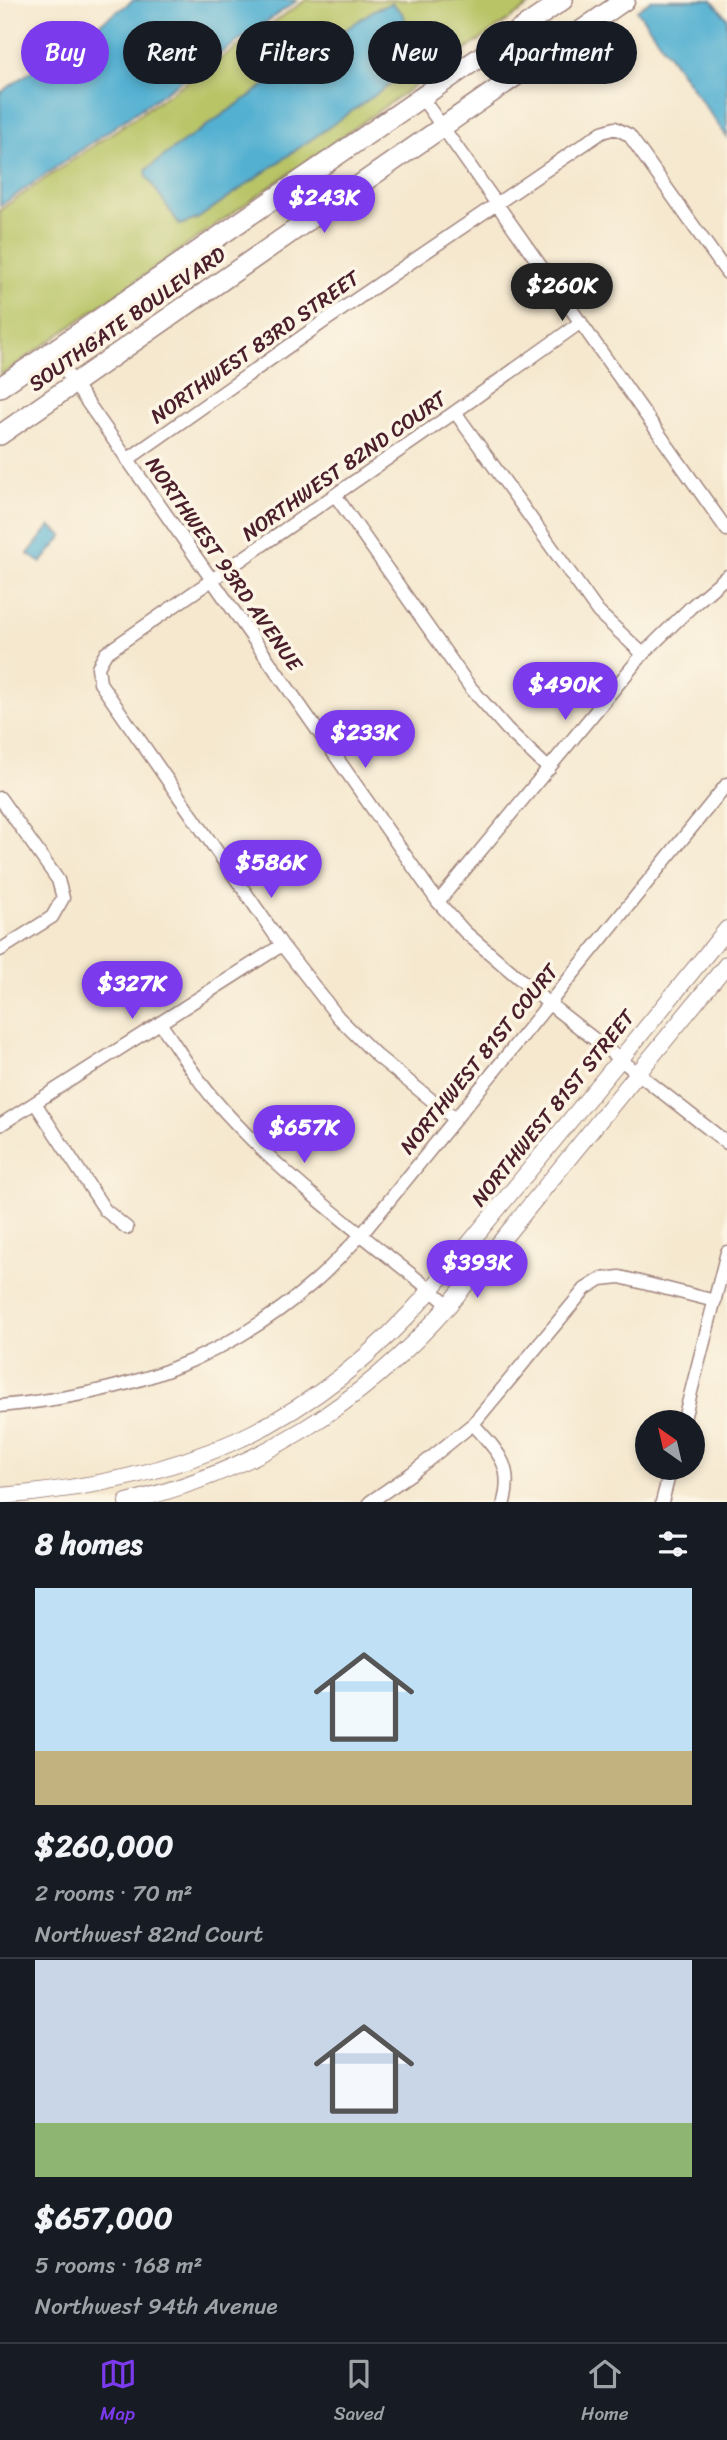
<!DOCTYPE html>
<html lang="en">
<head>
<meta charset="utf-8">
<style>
	:root { --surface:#171b24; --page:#20242c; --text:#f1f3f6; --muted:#9ea1a6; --line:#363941; --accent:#7c3aed }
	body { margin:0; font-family:Sriracha,sans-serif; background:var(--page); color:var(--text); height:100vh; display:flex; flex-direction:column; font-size:26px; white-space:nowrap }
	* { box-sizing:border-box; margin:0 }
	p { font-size:23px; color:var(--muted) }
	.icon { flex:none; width:38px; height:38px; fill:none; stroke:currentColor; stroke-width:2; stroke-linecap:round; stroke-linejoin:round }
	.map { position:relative; height:1502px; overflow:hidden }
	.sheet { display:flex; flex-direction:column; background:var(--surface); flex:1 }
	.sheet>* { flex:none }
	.top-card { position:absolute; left:21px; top:21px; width:686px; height:63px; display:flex; gap:14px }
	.needle { width:46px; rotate:326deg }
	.tools { position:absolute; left:635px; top:1410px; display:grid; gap:14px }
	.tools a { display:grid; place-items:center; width:70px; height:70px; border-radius:50%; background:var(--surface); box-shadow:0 4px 10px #0003; font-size:35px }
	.price { position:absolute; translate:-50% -60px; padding:0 16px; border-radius:24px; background:var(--accent); color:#fff; font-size:23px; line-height:46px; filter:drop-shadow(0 2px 4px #0008) }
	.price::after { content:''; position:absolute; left:50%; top:42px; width:21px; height:16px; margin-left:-10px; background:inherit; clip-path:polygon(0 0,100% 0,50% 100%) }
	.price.active { background:#222; color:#fff }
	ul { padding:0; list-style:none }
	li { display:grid; align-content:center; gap:14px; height:371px; padding:0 35px }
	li+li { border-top:2px solid var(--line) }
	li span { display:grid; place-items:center; height:217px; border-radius:0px; color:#555 }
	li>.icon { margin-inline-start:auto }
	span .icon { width:126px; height:126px; fill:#fffc; stroke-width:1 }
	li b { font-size:30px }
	h2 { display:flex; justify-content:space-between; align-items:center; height:84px; padding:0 35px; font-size:30px }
	.tag { padding:0 24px; border-radius:32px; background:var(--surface); box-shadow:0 4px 10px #0003; font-size:24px; line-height:63px }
	.tag.active { background:var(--accent); color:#fff }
	.dock { display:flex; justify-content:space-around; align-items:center; height:98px; border-top:2px solid var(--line); background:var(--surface); font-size:19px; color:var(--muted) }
	.dock a { display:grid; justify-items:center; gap:4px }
	.dock .active { color:var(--accent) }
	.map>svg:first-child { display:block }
	.green { fill:#b8c466; stroke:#817248; stroke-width:2 }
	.water { fill:#53b0d1; stroke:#4e687e; stroke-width:2 }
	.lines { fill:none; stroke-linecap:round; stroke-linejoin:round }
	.minor-casing { stroke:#a0847d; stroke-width:15 }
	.tertiary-casing { stroke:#a0847d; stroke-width:18 }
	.secondary-casing { stroke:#a0847d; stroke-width:22 }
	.minor { stroke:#fff; stroke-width:12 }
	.tertiary { stroke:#fff; stroke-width:16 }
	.secondary { stroke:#fff; stroke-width:19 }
	.labels { text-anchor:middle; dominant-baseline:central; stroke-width:7; stroke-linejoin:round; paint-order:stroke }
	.street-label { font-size:21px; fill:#4a1f2b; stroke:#fcf5e5 }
</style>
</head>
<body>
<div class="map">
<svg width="727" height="1502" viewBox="0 0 727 1502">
	<rect width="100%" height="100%" fill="#fcf5e5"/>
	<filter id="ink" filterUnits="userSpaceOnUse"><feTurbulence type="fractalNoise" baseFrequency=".0143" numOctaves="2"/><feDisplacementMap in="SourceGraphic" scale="14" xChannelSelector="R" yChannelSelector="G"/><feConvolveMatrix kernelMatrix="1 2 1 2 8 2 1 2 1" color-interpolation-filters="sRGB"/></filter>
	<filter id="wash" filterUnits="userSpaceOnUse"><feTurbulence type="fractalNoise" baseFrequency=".00686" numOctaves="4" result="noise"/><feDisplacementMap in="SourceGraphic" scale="28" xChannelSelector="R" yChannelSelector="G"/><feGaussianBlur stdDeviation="1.57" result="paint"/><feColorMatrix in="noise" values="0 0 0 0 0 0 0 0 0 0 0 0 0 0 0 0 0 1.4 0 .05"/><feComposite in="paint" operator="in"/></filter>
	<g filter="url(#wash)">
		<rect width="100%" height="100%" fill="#f5e8cf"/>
		<path class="green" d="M306,0H537L0,376V210Z"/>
		<path class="water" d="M134,0H298L0,206V93Z
			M651,0H712L727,18V137L637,10Z
			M392,3L402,13L419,49L420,59L411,70L197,219L180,225L147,177L146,170L176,147L374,10Z
			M50,526L63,536L41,563L28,554Z"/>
	</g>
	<g filter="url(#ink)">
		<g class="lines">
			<g class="minor-casing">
				<path id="minor" d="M422,98L727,530
					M52,352L438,902L465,932L548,1003L727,1143
					M455,412L598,612L643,654
					M127,460L326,320L602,132L615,128L629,135L727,273
					M335,495L470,687L507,729L549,769
					M0,798L58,880L63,898L52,917L0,950
					M438,902L643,654L691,607L727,576
					M160,1023C177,1047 193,1074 212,1097C280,1177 369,1239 449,1305
					M35,1103L105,1210L127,1228
					M455,1119L376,1055L338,1017L282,945L100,683L98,667L106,653L455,412L581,322
					M0,1125L282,945
					M0,1406C122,1394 218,1365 313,1283C331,1268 346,1250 362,1234L727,784
					M683,1423L727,1252
					M473,1424C496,1450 514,1464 504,1502
					M370,1502L412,1473L473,1424L585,1289L601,1279L620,1277L715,1301
					M662,1502L671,1468"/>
			</g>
			<g class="tertiary-casing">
				<path id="tertiary" d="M0,1496C180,1482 311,1429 431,1290L727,929
					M127,1502C258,1470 360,1406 449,1305L727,964"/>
			</g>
			<g class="secondary-casing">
				<path id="secondary" d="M0,387L563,0
					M0,435L625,0"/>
			</g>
			<use href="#minor" class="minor"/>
			<use href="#tertiary" class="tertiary"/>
			<use href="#secondary" class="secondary"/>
		</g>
	</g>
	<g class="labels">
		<g class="street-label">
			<text transform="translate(127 319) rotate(-35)">SOUTHGATE BOULEVARD</text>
			<text transform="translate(255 347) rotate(-35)">NORTHWEST 83RD STREET</text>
			<text transform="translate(344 466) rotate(-35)">NORTHWEST 82ND COURT</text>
			<text transform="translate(224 564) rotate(55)">NORTHWEST 93RD AVENUE</text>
			<text transform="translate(479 1059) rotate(-51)">NORTHWEST 81ST COURT</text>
			<text transform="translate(553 1108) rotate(-51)">NORTHWEST 81ST STREET</text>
		</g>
	</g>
</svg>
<div class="tools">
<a><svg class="needle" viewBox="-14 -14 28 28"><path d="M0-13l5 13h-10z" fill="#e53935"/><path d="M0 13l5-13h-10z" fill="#9ea1a6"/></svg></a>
</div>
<b class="price" style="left:324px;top:235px">$243K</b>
<b class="price active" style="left:562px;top:323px">$260K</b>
<b class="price" style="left:565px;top:722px">$490K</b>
<b class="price" style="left:365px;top:770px">$233K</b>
<b class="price" style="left:271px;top:900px">$586K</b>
<b class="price" style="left:132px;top:1021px">$327K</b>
<b class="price" style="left:304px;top:1165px">$657K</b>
<b class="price" style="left:477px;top:1300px">$393K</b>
<div class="top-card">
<a class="tag active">Buy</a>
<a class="tag">Rent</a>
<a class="tag">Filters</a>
<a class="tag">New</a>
<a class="tag">Apartment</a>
</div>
</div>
<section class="sheet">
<h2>8 homes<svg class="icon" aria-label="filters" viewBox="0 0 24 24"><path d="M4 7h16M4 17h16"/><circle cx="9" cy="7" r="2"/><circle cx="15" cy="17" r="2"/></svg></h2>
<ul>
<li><span style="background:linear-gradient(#bfe0f5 75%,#c2b280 0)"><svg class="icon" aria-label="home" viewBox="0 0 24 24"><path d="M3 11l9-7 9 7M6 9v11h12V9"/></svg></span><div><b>$260,000</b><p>2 rooms · 70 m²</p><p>Northwest 82nd Court</p></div></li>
<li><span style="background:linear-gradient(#c9d6e8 75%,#8fb573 0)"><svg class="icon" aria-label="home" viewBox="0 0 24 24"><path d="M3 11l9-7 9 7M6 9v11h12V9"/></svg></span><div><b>$657,000</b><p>5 rooms · 168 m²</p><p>Northwest 94th Avenue</p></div></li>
</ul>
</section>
<nav class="dock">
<a class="active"><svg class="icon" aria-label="map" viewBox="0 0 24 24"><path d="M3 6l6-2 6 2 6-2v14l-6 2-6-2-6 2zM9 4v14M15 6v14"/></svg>Map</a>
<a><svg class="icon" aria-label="saved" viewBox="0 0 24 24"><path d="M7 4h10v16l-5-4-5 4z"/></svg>Saved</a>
<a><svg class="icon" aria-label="home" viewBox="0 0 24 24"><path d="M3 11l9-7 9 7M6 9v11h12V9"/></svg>Home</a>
</nav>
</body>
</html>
